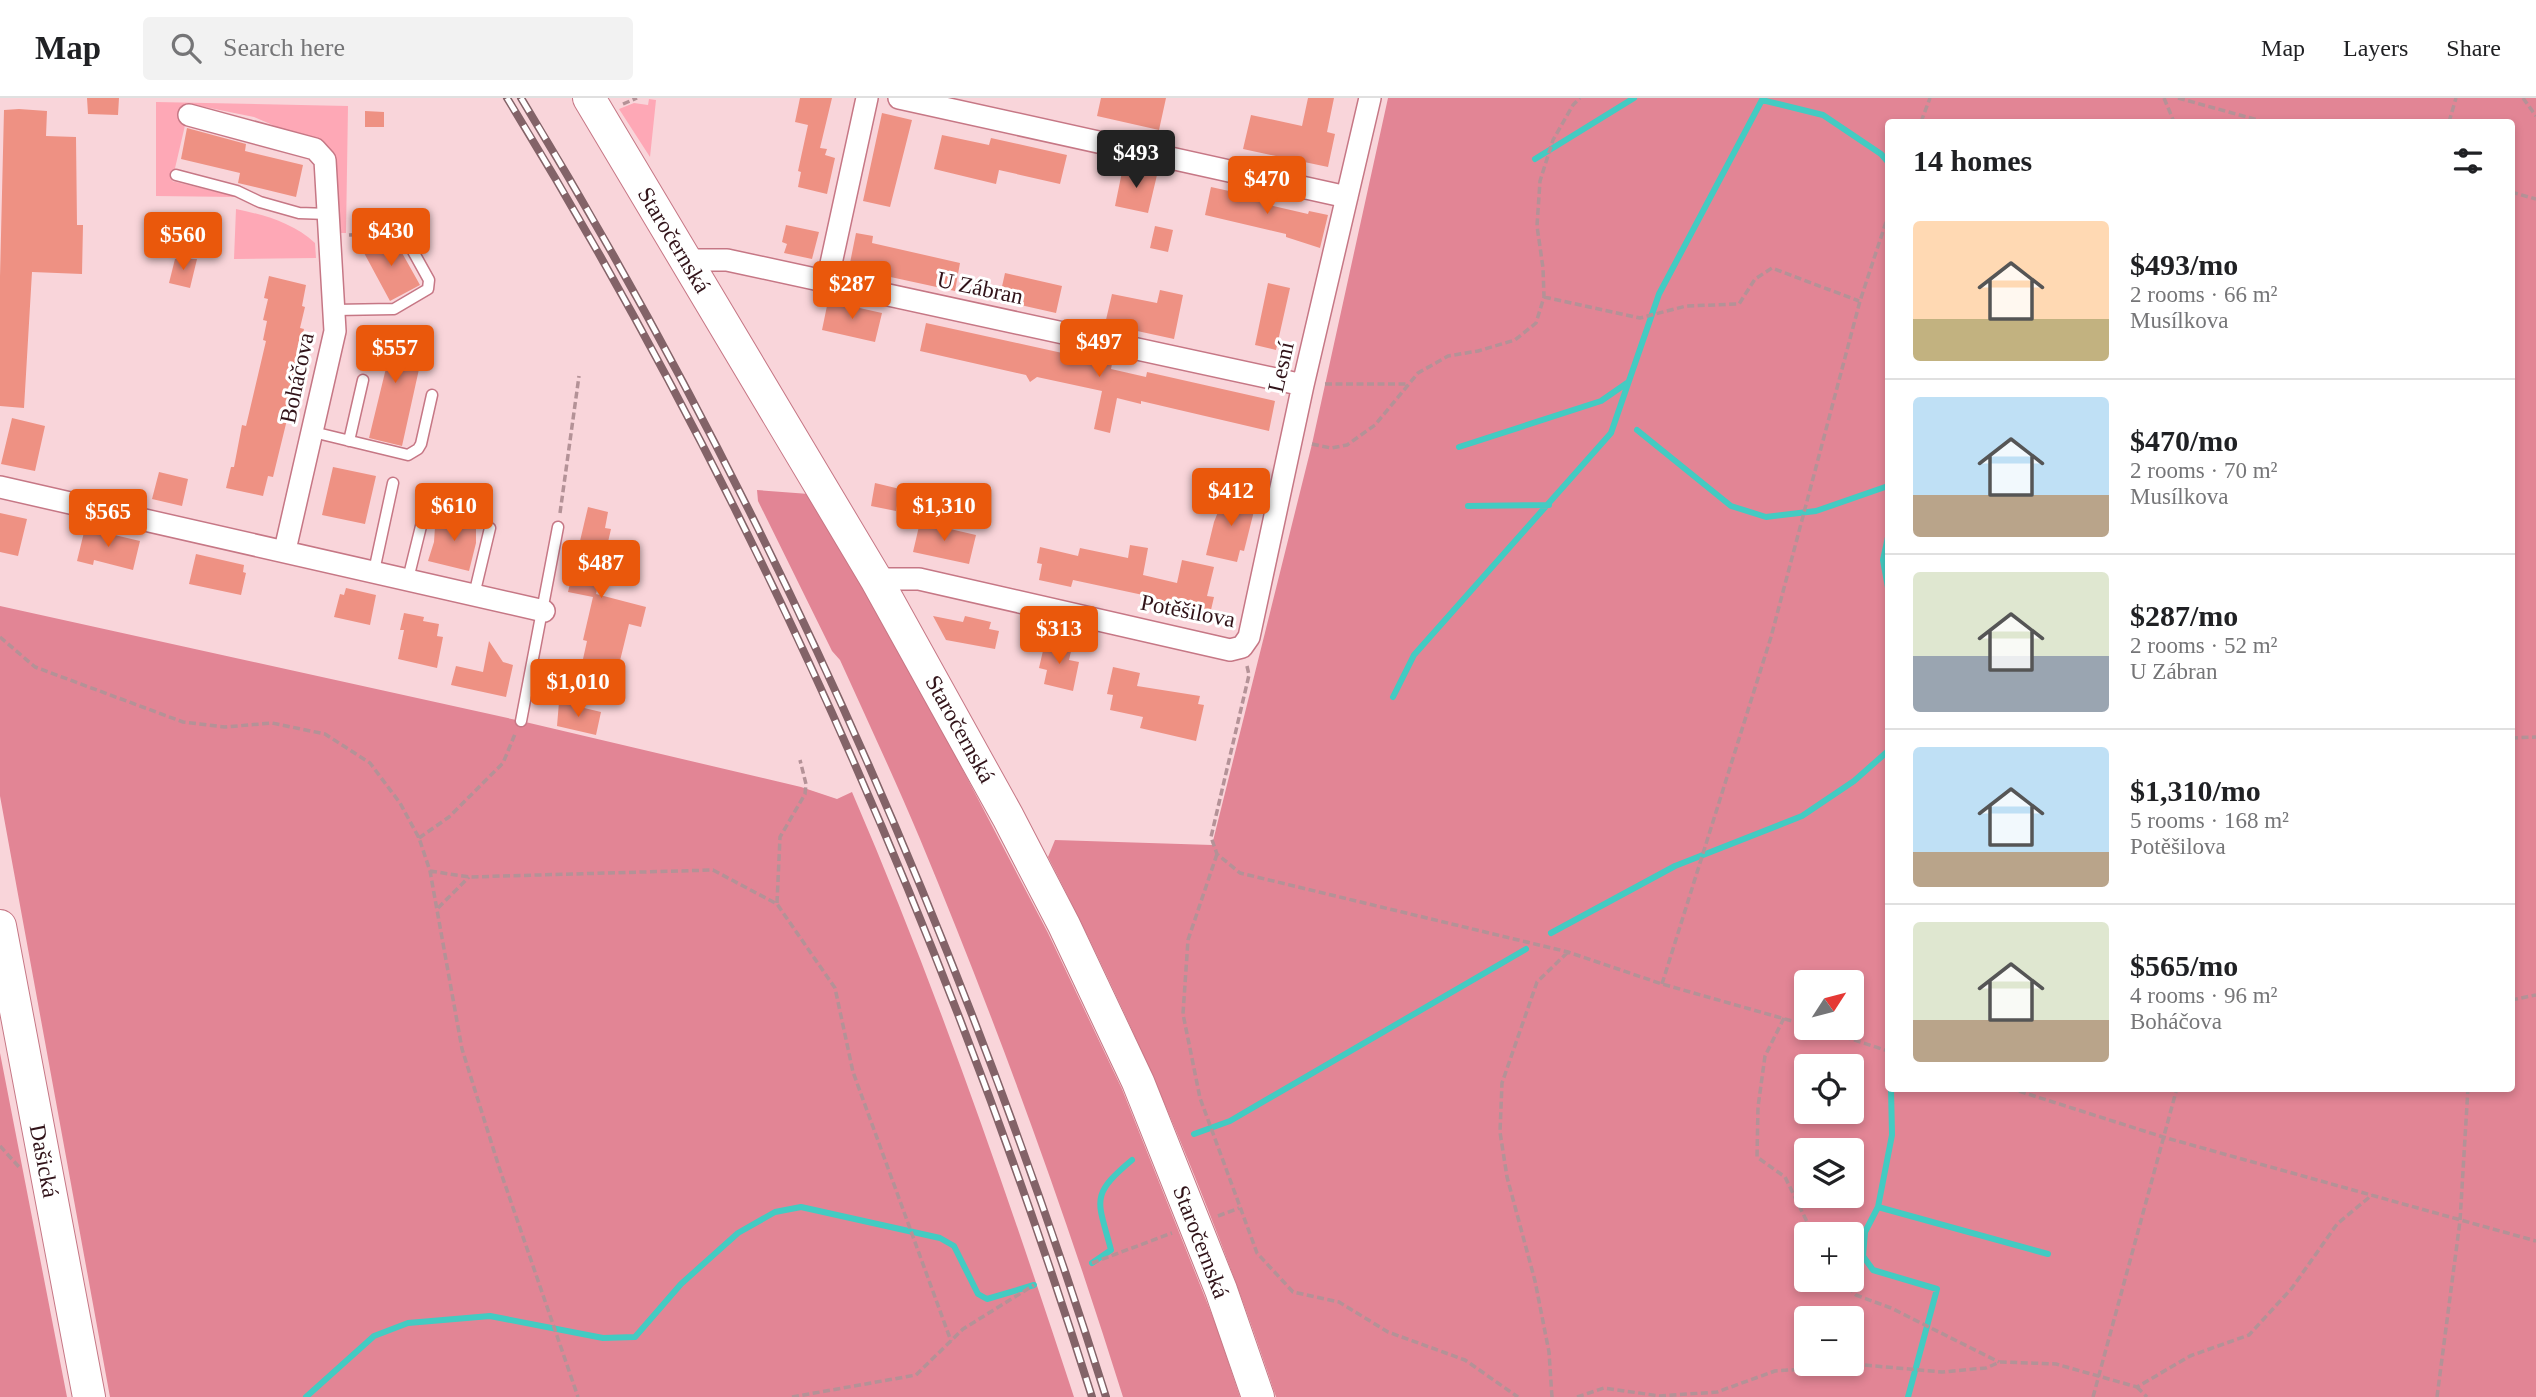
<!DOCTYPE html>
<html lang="en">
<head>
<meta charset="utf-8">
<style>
	:root { --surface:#fff; --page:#f2f2f2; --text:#202124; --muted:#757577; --line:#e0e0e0; --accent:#ea580c }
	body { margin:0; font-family:Georgia,serif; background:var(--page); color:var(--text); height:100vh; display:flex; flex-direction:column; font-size:26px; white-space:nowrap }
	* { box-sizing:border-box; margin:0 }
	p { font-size:23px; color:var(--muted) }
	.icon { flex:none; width:38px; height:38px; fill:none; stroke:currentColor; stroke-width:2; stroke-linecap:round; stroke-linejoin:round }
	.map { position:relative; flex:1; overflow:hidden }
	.drawer { position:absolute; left:1885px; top:21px; width:630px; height:973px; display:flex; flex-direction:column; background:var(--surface); border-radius:7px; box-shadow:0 4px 10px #0003 }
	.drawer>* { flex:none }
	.needle { width:46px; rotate:54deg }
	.tools { position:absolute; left:1794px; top:872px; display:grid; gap:14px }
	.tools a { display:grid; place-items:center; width:70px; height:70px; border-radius:7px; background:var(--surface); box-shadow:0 4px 10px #0003; font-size:35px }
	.price { position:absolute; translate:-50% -60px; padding:0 16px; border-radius:7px; background:var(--accent); color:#fff; font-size:23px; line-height:46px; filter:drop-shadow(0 2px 4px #0008) }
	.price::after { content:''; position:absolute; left:50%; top:42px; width:21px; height:16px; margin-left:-10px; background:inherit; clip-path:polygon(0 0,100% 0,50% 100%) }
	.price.selected { background:#222; color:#fff }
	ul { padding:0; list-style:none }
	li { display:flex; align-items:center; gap:21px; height:175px; padding:0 28px }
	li+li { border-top:2px solid var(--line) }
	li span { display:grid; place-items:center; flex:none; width:196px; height:140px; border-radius:7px; color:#555 }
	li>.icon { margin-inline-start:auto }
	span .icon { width:84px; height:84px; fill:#fffc; stroke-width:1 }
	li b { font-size:30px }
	h2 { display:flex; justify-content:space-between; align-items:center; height:84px; padding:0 28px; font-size:30px }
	header { display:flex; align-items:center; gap:42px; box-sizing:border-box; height:98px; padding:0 35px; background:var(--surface); border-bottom:2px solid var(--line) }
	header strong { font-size:33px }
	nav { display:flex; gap:38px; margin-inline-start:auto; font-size:24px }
	.search { width:490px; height:63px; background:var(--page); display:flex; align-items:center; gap:18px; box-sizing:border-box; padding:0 24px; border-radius:7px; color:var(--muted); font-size:26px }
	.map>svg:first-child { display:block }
	.green { fill:#fea8b6 }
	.forest { fill:#e28595; fill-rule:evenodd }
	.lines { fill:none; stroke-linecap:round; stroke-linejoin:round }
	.stream { stroke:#43cbc2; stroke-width:6 }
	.building { fill:#ee9183 }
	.service-casing { stroke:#c67785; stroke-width:13 }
	.minor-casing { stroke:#c67785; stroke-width:24 }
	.secondary-casing { stroke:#c67785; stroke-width:34 }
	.path { stroke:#b49297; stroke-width:3.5; stroke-dasharray:7 3.5; stroke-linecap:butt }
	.service { stroke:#fff; stroke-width:10 }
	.minor { stroke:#fff; stroke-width:21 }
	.secondary { stroke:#fff; stroke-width:32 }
	.rail-casing { stroke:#836368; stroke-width:8 }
	.rail { stroke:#fff; stroke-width:5; stroke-dasharray:16; stroke-linecap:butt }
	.labels { text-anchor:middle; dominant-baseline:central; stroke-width:6; stroke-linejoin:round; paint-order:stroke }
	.street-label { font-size:23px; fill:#311319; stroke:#fff }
</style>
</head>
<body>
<header>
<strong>Map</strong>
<div class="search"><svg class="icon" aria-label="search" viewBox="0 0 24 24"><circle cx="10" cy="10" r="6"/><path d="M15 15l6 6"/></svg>Search here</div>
<nav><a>Map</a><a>Layers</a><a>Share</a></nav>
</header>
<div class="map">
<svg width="2536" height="1299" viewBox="0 0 2536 1299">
	<rect width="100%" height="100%" fill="#f9d5da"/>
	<path class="green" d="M649,1L656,2L650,59L619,11L634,5L648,7Z
		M156,4L348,8L346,135H332L336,109L328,48L310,43L254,19L190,6L172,83L237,99L156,98Z
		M236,111C265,117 293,125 315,145L316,160L234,161Z"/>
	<path class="forest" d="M1388,0H2536V1299H1276C1214,1113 1138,933 1048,759L1055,742L1212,747L1312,346ZM1888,24H2511V990H1888ZM1806,884H1852V929H1806ZM1806,968H1852V1013H1806ZM1806,1052H1852V1097H1806ZM1806,1136H1852V1181H1806ZM1806,1220H1852V1265H1806Z
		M757,392L809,396L905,561L1048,835L1122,991L1216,1227L1240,1299H1123C1064,1110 996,924 920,741C895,681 867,622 840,562L832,553L758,403Z
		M0,508L521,623L801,689L837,701L852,694C937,891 1007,1095 1074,1299H110L0,698Z
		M0,955L67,1299H0Z"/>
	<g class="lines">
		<path class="stream" d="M1762,2L1823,17L1881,56L1888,64
			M1535,61L1634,0
			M1637,332L1731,408L1766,419L1816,413L1888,388
			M1459,349L1601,303L1627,285
			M1468,408L1549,407
			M1888,439L1883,462L1888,490
			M1393,599L1414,557L1611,335L1659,196L1763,0
			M1551,835L1675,768L1802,718L1854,683L1888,653
			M1888,852V894
			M1891,990L1892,1037L1878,1109L1865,1134L1863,1158L1873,1172L1937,1191L1908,1299
			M1194,1036L1230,1023L1526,851
			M1878,1109L2048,1156
			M1092,1165L1111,1152C1098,1102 1089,1098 1132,1062
			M306,1299L374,1238L408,1225L490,1218L603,1240L635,1239L681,1186L738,1135L775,1114L801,1109L940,1140L954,1148L978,1196L987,1201L1034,1187"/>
	</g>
	<path class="building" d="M87,0H119L118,17L88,16Z
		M800,0H832L820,50L827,51L825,57L835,60L827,96L798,89L801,74L798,73L808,27L795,24Z
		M1101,0H1166L1159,32L1097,18Z
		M1308,0H1334L1327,34L1335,36L1328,69L1243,51L1251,17L1302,28Z
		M19,11L47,13L46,38L76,39L77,127H83L82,176L32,174L24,310L0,308V179L4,12Z
		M365,13L384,14V29H365Z
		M882,15L912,22L890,109L863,103Z
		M187,30L246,46L245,53L303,67L296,99L238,85L240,75L181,61Z
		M942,37L989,47L991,40L1067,57L1060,86L999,72L996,86L934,71Z
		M1123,69L1157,77L1148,115L1115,108Z
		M1211,89L1265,101L1264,106L1308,116L1309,113L1328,117L1320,150L1286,139V136L1205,117Z
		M786,127L819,134L812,161L784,155L787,146L782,144Z
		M1155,128L1173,132L1168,154L1150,150Z
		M856,135L873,138L872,145L960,165L955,193L849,170Z
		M392,137L420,187L390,203L363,153Z
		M175,161H197L190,190L169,185Z
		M1005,175L1062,188L1056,215L999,202Z
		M269,178L306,187L302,208L305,209L300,230L304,231L299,251L304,252L273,379L268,378L263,398L226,390L231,369H234L242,327L246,328L266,243L263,242L267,223L263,222L268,201L264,200Z
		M1268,185L1290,190L1276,252L1255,247Z
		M1160,192L1183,197L1174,241L1105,226L1112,196L1157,205Z
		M828,203L882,215L875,244L822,232Z
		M926,225L1112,266L1111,271L1146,279L1147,274L1275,303L1269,333L1141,303V306L1117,300L1110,335L1094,331L1102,293L1037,279L1030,284L1026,277L920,253Z
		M375,233L425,244L402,348L369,340L388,262L369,258Z
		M12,320L45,328L35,373L1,366Z
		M333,369L376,378L365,426L322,417Z
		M159,374L188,381L182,408L152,401Z
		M875,385L900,391L896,413L871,408Z
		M1226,394L1252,400L1249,412L1254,413L1244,453L1240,452L1237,464L1206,457L1214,424Z
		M588,409L608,414L605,430L611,431L596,496L646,509L641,529L629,526L616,579L581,570L587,543L583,542L593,499L568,494Z
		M0,415L27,421L18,458L0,454Z
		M442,416L476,425V445L469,473L428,463L434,444L435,429Z
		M920,424L976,437L969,466L913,454Z
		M85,430L140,443L133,472L94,462L93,467L77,463Z
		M1130,447L1148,450L1143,477L1177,485L1182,462L1214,469L1207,498L1214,499L1208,525L1154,511L1157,500L1073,482L1071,489L1039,482L1042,466L1037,465L1040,449L1078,458L1080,450L1128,460Z
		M196,456L244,467L243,474L246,475L241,497L189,486Z
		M346,490L376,497L370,527L334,519L340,496L344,497Z
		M404,515L424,519L423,523L439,526L437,538L443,539L437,570L398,561L404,532H400Z
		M933,518L963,524L965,518L991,524L989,531L999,533L995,551L946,542Z
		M489,543L503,564L513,567L506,599L451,587L456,568L483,574Z
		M1045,544L1072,549L1069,562L1079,564L1073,593L1044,586L1047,572L1039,570Z
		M1113,569L1140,575L1137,588L1200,598L1198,606L1204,607L1196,643L1140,630L1143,619L1110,612L1113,597L1107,596Z
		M559,604L601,614L596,637L557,628Z"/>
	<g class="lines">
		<g class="service-casing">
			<path id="service" d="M176,77L237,93L260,104L299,115L328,116
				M334,212L394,211L428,191L429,182L404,137
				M313,334L408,357L418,351L421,346L432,297
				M349,343L363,282
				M374,473L393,385
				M408,481L425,412
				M474,497L490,430
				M521,623L558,429"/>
		</g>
		<g class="minor-casing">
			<path id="minor" d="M899,0L1347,99
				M189,17L315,51L325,62L335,233L285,452
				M686,162H727L1303,287
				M827,184L867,0
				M0,389L544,513
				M876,481H919L1230,552L1242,549L1249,539L1303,287L1370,0"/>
		</g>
		<g class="secondary-casing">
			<path id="secondary" d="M589,0L876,481L1008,719L1064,827L1138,984L1221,1192L1258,1299
				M0,828L89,1299"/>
		</g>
		<path class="path" d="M2164,0L2174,24
			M2178,0L2265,24
			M2523,0L2536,18
			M623,6L637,0
			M1921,24L1930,0
			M2449,24L2456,0
			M2511,94L2536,101
			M349,137L390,135
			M1544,199L1640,220L1686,208L1739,206L1755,181L1772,170L1859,203
			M1325,286H1409
			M1312,346L1331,350L1347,347L1375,327L1418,275L1448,258L1478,253L1515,242L1536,225L1544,199L1543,170L1537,128L1540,83L1553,42L1573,7L1580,0
			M560,415L579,278
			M0,539L35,569L183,624L225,629L272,625L325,636L370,665L400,705L419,740L430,773L462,951L499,1069L578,1299
			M1247,568L1249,577L1211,739L1217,756L1240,775L1568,854L1662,886L1806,927
			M2511,640L2536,639
			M419,740L449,719L503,665L515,636
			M1217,756L1188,842L1183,916L1200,1000L1257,1155L1293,1194L1339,1204L1388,1234L1465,1262L1518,1299
			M430,773L469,779L713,772L777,806L835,890L853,974L951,1243
			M777,805L780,739L805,696L806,686L800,662
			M438,810L469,779
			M1662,886L1771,539L1860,203L1888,118
			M2511,902L2536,897
			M1784,920L1765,958L1758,1009L1757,1059L1785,1079L1813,1136
			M1814,929L1888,953
			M2009,990L2163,1039L2536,1143
			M0,1048L20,1070
			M1218,1118L1239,1110
			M1092,1165L1172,1135
			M1841,1181L1856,1197L1891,1210L1999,1264
			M2137,1289L2147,1299
			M792,1299L916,1277L963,1231L1034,1187
			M1552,1299L1549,1254L1535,1183L1507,1079L1500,1034L1502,985L1537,884L1568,854
			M1577,1299L1604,1290L1660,1298L1717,1294L1775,1273L1864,1267L1942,1274L1986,1270L2000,1264L2056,1266L2137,1289L2190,1258L2249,1237L2292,1190L2337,1126L2372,1097
			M2093,1299L2177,990
			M2437,1299L2460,1123L2468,990"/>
		<use href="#service" class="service"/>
		<use href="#minor" class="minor"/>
		<use href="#secondary" class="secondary"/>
		<g class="rail-casing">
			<path id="rail" d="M507,0C756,406 949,845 1092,1299
				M521,0C769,407 963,845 1106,1299"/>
		</g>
		<use href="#rail" class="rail"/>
	</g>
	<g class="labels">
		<g class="street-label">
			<text transform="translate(674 142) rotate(59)">Staročernská</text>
			<text transform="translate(980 190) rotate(12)">U Zábran</text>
			<text transform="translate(1281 269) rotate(-77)">Lesní</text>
			<text transform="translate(297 280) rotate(-78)">Boháčova</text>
			<text transform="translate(1188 513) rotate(11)">Potěšilova</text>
			<text transform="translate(960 631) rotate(61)">Staročernská</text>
			<text transform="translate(44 1063) rotate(79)">Dašická</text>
			<text transform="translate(1201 1144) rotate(69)">Staročernská</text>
		</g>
	</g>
</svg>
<div class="tools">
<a><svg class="needle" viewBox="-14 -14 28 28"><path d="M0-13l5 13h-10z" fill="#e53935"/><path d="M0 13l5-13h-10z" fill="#757577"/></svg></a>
<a><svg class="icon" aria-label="locate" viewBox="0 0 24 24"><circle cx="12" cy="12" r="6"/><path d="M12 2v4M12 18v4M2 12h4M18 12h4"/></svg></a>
<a><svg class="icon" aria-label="layers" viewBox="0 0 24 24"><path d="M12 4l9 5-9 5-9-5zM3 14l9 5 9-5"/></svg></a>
<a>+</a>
<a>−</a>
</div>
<b class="price selected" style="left:1136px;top:92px">$493</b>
<b class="price" style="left:1267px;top:118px">$470</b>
<b class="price" style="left:391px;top:170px">$430</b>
<b class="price" style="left:183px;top:174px">$560</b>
<b class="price" style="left:852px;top:223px">$287</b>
<b class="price" style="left:1099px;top:281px">$497</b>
<b class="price" style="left:395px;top:287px">$557</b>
<b class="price" style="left:1231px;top:430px">$412</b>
<b class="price" style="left:454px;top:445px">$610</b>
<b class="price" style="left:944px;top:445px">$1,310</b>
<b class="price" style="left:108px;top:451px">$565</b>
<b class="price" style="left:601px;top:502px">$487</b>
<b class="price" style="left:1059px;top:568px">$313</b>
<b class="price" style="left:578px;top:621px">$1,010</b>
<section class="drawer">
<h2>14 homes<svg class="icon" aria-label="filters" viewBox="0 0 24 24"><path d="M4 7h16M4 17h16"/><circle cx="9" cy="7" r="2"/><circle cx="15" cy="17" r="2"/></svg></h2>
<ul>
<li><span style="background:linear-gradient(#ffd9b3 70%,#c2b280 0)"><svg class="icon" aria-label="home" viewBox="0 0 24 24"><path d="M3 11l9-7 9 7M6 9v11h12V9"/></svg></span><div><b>$493/mo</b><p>2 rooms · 66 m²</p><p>Musílkova</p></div></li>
<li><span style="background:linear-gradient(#bfe0f5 70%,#b9a48a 0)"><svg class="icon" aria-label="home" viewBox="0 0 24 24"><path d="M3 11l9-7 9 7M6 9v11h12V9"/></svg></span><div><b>$470/mo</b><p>2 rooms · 70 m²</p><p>Musílkova</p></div></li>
<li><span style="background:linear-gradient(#dfe7d0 60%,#9aa5b1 0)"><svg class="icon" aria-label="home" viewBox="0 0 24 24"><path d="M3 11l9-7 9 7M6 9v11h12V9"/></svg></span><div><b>$287/mo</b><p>2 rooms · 52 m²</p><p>U Zábran</p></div></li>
<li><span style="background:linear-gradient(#bfe0f5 75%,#b9a48a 0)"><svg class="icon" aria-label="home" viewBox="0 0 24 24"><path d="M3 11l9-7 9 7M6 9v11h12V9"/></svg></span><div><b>$1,310/mo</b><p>5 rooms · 168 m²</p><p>Potěšilova</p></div></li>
<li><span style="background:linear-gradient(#dfe7d0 70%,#b9a48a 0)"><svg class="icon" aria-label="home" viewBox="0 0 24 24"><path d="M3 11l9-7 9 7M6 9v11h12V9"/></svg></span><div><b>$565/mo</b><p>4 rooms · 96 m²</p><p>Boháčova</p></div></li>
</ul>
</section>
</div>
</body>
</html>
